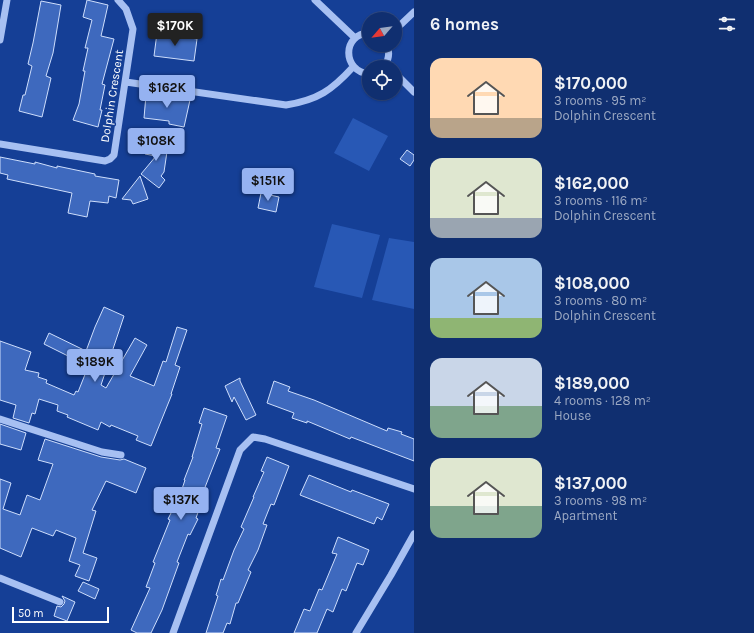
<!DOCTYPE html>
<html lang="en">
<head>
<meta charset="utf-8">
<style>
	:root { --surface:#102f70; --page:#1e3b78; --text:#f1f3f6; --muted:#9ca9c3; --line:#304a83; --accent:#95b2f1 }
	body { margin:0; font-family:Karla,sans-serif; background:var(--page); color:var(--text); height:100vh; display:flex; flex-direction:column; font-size:15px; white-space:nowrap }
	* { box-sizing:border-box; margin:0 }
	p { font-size:13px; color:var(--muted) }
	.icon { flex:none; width:22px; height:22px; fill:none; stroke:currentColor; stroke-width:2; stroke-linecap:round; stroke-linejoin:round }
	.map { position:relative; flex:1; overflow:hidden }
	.sheet { display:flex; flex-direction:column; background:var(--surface); width:340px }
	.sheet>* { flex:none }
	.needle { width:26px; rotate:242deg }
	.fabs { position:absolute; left:362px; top:12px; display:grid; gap:8px }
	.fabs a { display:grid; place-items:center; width:40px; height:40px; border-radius:50%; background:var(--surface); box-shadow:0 1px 3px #0004,0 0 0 1px var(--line); font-size:20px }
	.scale { position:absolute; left:12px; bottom:10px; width:97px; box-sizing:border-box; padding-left:4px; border:2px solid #fff; border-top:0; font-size:11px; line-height:14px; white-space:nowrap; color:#fff; -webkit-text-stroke:3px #153f96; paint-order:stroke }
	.price { position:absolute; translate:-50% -34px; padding:0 9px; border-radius:4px; background:var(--accent); color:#111; font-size:13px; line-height:26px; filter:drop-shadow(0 1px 2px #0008) }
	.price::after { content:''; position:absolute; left:50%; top:24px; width:12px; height:9px; margin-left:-6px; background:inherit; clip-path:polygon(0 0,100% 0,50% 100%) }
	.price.current { background:#222; color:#fff }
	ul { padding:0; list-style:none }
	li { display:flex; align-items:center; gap:12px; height:100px; padding:0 16px }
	li span { display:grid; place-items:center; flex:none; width:112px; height:80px; border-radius:12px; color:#555 }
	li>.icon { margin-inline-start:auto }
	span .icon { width:48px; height:48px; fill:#fffc; stroke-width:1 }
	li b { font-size:17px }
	h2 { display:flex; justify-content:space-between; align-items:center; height:48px; padding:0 16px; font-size:17px }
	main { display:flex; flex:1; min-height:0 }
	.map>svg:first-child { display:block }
	.green { fill:#2858b5 }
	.building { fill:#3e69be; stroke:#cedefc }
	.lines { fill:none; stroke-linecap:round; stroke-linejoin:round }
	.minor { stroke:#a7c0f2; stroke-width:7 }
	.labels { text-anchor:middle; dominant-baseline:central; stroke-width:3; stroke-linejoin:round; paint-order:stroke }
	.street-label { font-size:12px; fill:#fff; stroke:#153f96 }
</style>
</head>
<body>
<main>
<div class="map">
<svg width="414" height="633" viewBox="0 0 414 633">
	<rect width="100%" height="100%" fill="#153f96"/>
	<path class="green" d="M353,118L388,136L369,171L334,153Z
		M332,224L380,235L362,298L314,287Z
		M389,238L414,242V309L372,300Z"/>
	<path class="building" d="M87,0L108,5L101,36L114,39L102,84L105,85L100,110H102L98,127L73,120L79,104L85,71H83L88,48H85L92,20L83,17Z
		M41,1L61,5L53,53L46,76L51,78L42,117L19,111L23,95H25L32,66L28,64L33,43Z
		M157,33L197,39L194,61L154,56Z
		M146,95L174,98V96L190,100L184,127L169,124V121L144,118Z
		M169,138L164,172L161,176L165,180L159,188L141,174L156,156L145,154L148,139L166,142Z
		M407,150L414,155V160L410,166L400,159Z
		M0,157L35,164V162L57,168V166L95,174V176L119,180L116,198L109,196L108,203L90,201L87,217L68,213L72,193L7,179L8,175L0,173Z
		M140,176L148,199L133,204L131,200L122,199Z
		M261,193L279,197L276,212L258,208Z
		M104,307L124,316L101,385L106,388L135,338L147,345L130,376L154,386L163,361L166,362L177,327L187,330L175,365L180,367L171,394H172L151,446L136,440L138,436L111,425L110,427L101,422L98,430L67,417L68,415L57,411L58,405L39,399L35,414L32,413L29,423L13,418L16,405L0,400V341L31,352L25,370L39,373L38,377L47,380L46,383L74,395L76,391L78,392L86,372H84L86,365L44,344L49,333L86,351L95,327Z
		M240,378V381L256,415L246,420L234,397L232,402L225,386Z
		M274,381L290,387L288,391L314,400L387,431L388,428L402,432L401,434L414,439V461L351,437L350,439L307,421V423L292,418L294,413L267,403Z
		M204,408L227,416L216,448L220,449L202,495L204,496L196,518L198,519L190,535L188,534L177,562L179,563L162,610L151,633H137L131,630L150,588L146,587L155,563L153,562L170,520L168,519L173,509L175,510L185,480H184L193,457H192L202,424L199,423Z
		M0,424L26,433L21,450L0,444Z
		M45,439L101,457L120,460L124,459L146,468L136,493L106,481L92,510L96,511L83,553L97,558L89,581L75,576L80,565L69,561L76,538L56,530L53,536L32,528L21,557L0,548V479L11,483L3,509L20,515L27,495L40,500L53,464L38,460Z
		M267,457L289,466L274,505L271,504L263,524L267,525L258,550L248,570L251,572L238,603H236L230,624L227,623L223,633H206L218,596L216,595L218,589L221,579L223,580L234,550L244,529L241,527L254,497H253L264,472L261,471Z
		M309,475L351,492L352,490L389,504L382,520L377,517L374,524L300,495Z
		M338,537L369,550L363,565L357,563L346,591L342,589L333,612L327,609L317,633H294L304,609L310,611L319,589L322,590L337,554L332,553Z
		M83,582L99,589L95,599L78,591Z
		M62,596L75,602L67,621L54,616L57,606L61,607L64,604L65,601Z"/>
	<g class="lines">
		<path class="minor" d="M315,0L355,38
			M395,30L414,12
			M369,33C342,34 342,71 369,74
			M0,40L7,0
			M384,67C389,60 390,53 387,45
			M395,73L414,92
			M126,82L286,105C318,100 332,90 353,67
			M0,144L105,161L110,159L114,155L133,29L126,9L118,0
			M0,419L102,452L121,455
			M0,578L60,602
			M173,633L240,450L253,437L265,439L414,489
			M356,633L391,575L414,534"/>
	</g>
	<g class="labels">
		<g class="street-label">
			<text transform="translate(112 96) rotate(-81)">Dolphin Crescent</text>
		</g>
	</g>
</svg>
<div class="fabs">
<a><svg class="needle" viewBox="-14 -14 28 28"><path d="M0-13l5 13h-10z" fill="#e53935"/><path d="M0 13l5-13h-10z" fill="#9ca9c3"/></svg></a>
<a><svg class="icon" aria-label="locate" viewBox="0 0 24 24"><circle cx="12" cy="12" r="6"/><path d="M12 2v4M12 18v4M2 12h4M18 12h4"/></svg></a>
</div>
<div class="scale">50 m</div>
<b class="price current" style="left:175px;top:47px">$170K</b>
<b class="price" style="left:167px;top:109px">$162K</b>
<b class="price" style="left:156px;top:162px">$108K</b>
<b class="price" style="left:268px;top:202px">$151K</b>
<b class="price" style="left:95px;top:383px">$189K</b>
<b class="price" style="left:181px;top:521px">$137K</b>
</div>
<section class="sheet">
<h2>6 homes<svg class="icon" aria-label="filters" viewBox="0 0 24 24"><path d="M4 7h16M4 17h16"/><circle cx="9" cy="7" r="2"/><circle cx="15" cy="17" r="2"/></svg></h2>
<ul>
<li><span style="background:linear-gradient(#ffd9b3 75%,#b9a48a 0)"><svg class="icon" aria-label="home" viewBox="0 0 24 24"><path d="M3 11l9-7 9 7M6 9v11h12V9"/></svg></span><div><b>$170,000</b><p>3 rooms · 95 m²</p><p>Dolphin Crescent</p></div></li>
<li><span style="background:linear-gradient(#dfe7d0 75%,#9aa5b1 0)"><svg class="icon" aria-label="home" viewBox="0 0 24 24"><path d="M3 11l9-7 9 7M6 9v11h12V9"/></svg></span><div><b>$162,000</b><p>3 rooms · 116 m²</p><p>Dolphin Crescent</p></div></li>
<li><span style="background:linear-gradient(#a9c7e8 75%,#8fb573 0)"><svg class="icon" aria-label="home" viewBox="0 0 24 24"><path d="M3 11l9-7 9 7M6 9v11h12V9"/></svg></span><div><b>$108,000</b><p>3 rooms · 80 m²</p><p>Dolphin Crescent</p></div></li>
<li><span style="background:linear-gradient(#c9d6e8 60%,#7fa58c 0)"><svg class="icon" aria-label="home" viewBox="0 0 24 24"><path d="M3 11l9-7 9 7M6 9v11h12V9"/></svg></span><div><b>$189,000</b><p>4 rooms · 128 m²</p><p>House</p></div></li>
<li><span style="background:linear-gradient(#dfe7d0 60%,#7fa58c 0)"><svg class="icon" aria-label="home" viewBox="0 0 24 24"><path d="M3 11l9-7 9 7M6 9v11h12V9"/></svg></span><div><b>$137,000</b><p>3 rooms · 98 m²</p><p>Apartment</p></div></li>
</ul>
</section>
</main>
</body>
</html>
